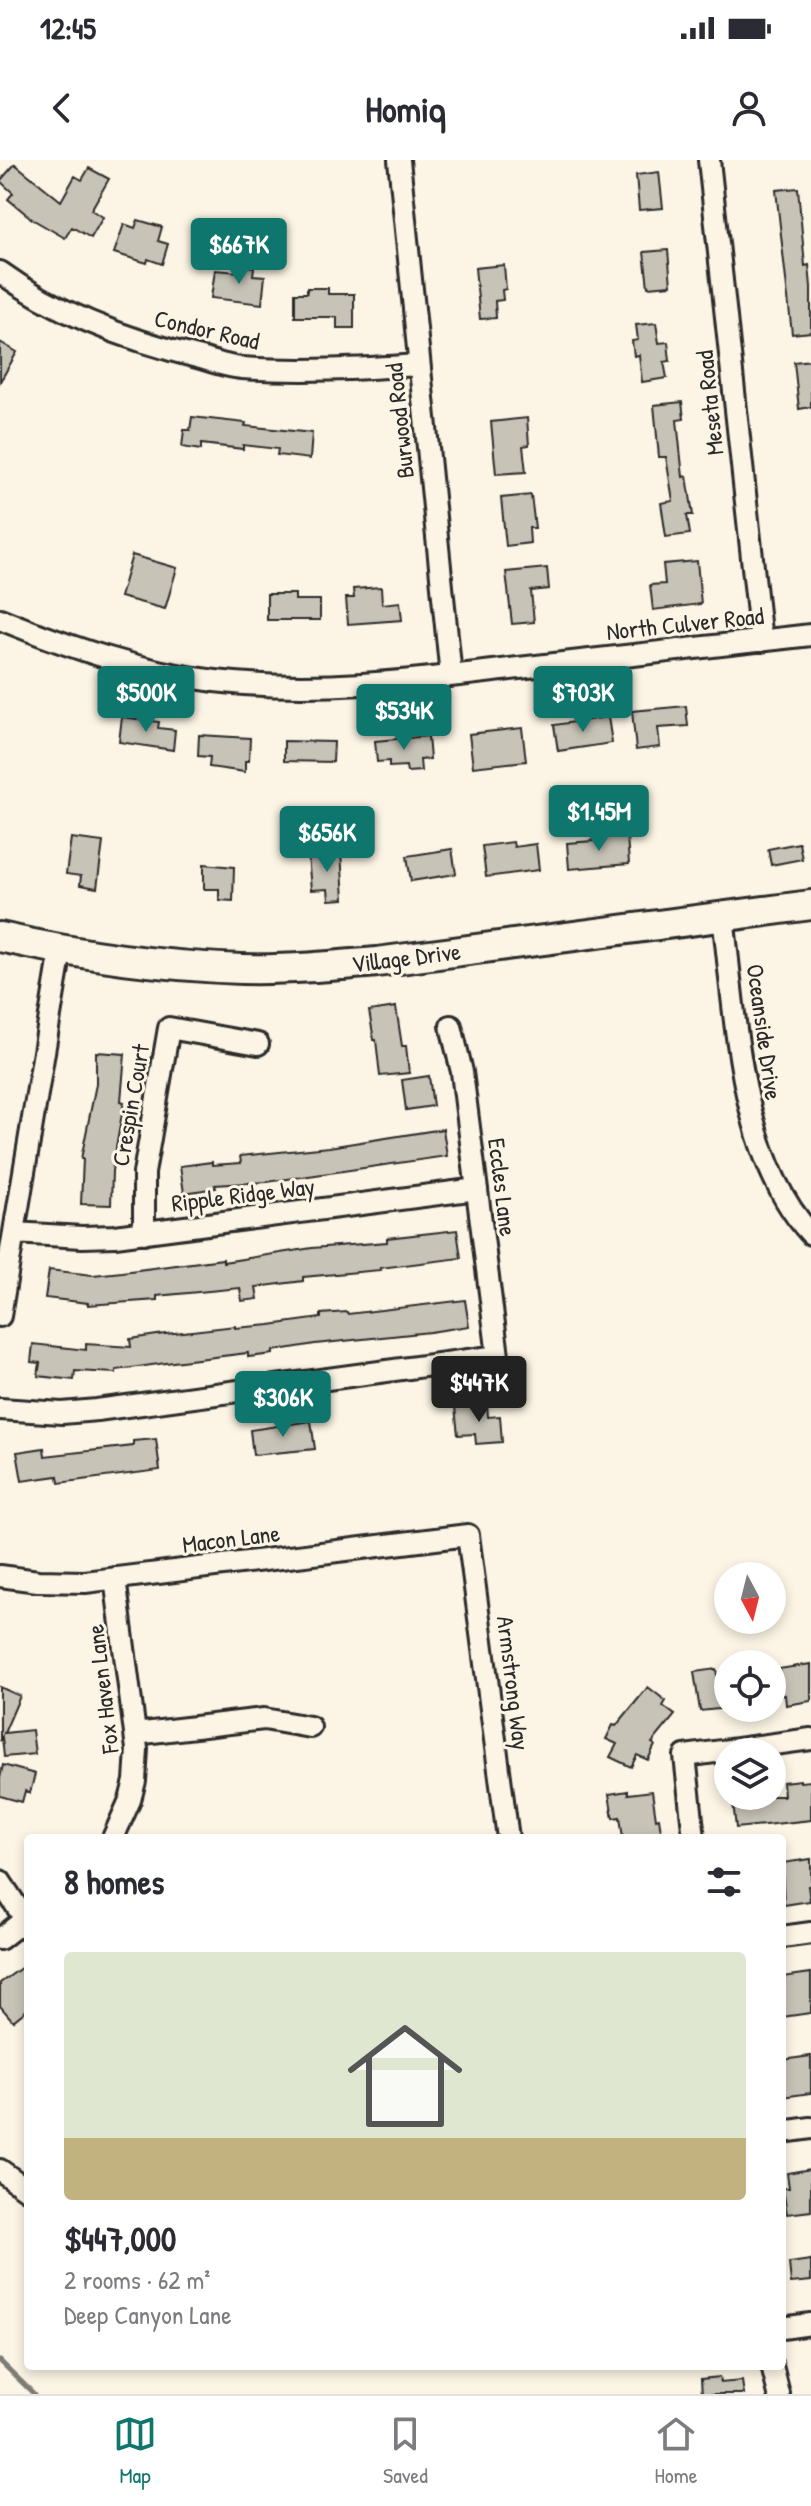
<!DOCTYPE html>
<html lang="en">
<head>
<meta charset="utf-8">
<style>
	:root { --surface:#fff; --page:#f2f2f3; --text:#2b2b33; --muted:#7c7c81; --line:#e1e1e2; --accent:#0f766e }
	body { margin:0; font-family:"Patrick Hand",sans-serif; background:var(--page); color:var(--text); height:100vh; display:flex; flex-direction:column; font-size:30px; white-space:nowrap }
	* { box-sizing:border-box; margin:0 }
	p { font-size:26px; color:var(--muted) }
	.icon { flex:none; width:44px; height:44px; fill:none; stroke:currentColor; stroke-width:2; stroke-linecap:round; stroke-linejoin:round }
	.map { position:relative; flex:1; overflow:hidden }
	.side { position:absolute; left:24px; top:1674px; width:762px; height:536px; display:flex; flex-direction:column; background:var(--surface); border-radius:8px; box-shadow:0 4px 12px #0003 }
	.side>* { flex:none }
	.needle { width:52px; rotate:173deg }
	.buttons { position:absolute; left:714px; top:1402px; display:grid; gap:16px }
	.buttons a { display:grid; place-items:center; width:72px; height:72px; border-radius:50%; background:var(--surface); box-shadow:0 4px 12px #0003; font-size:40px }
	.price { position:absolute; translate:-50% -68px; padding:0 18px; border-radius:8px; background:var(--accent); color:#fff; font-size:26px; line-height:52px; filter:drop-shadow(0 2px 4px #0008) }
	.price::after { content:''; position:absolute; left:50%; top:48px; width:24px; height:18px; margin-left:-12px; background:inherit; clip-path:polygon(0 0,100% 0,50% 100%) }
	.price.active { background:#222; color:#fff }
	ul { padding:0; list-style:none }
	li { display:grid; align-content:center; gap:16px; height:424px; padding:0 40px }
	li+li { border-top:2px solid var(--line) }
	li span { display:grid; place-items:center; height:248px; border-radius:8px; color:#555 }
	li>.icon { margin-inline-start:auto }
	span .icon { width:144px; height:144px; fill:#fffc; stroke-width:1 }
	li b { font-size:34px }
	h2 { display:flex; justify-content:space-between; align-items:center; height:96px; padding:0 40px; font-size:34px }
	.status { display:flex; justify-content:space-between; align-items:center; height:56px; padding:0 40px; background:var(--surface); direction:ltr }
	.status svg { height:22px; fill:currentColor }
	header { display:flex; justify-content:space-between; align-items:center; height:104px; padding:0 40px; background:var(--surface); font-size:36px; font-weight:700 }
	.tabs { display:flex; justify-content:space-around; align-items:center; height:112px; border-top:2px solid var(--line); background:var(--surface); font-size:22px; color:var(--muted) }
	.tabs a { display:grid; justify-items:center; gap:4px }
	.tabs .active { color:var(--accent) }
	.map>svg:first-child { display:block }
	.lines { fill:none; stroke-linecap:round; stroke-linejoin:round }
	.stream { stroke:#7d7b74; stroke-width:5 }
	.building { fill:#c8c3b7; stroke:#2b2b2b; stroke-width:2 }
	.street-casing { stroke:#2b2b2b; stroke-width:26 }
	.secondary-casing { stroke:#2b2b2b; stroke-width:34 }
	.street { stroke:#fcf5e5; stroke-width:20 }
	.secondary { stroke:#fcf5e5; stroke-width:28 }
	.labels { text-anchor:middle; dominant-baseline:central; stroke-width:6; stroke-linejoin:round; paint-order:stroke }
	.street-label { font-size:24px; fill:#2b2b2b; stroke:#fcf5e5 }
</style>
</head>
<body>
<div class="status"><b>12:45</b><svg viewBox="0 0 49 12"><path d="M0 12V9h3v3zM5 12V6h3v6zM10 12V3h3v9zM15 12V0h3v12zM26 1h20v11H26zM47 4h2v5h-2z"/></svg></div>
<header><svg class="icon" aria-label="back" viewBox="0 0 24 24"><path d="M15 5l-7 7 7 7"/></svg>Homiq<svg class="icon" aria-label="person" viewBox="0 0 24 24"><circle cx="12" cy="8" r="4"/><path d="M4 21q1-7 8-7t8 7"/></svg></header>
<div class="map">
<svg width="811" height="2234" viewBox="0 0 811 2234">
	<rect width="100%" height="100%" fill="#fcf5e5"/>
	<filter id="ink" filterUnits="userSpaceOnUse"><feTurbulence type="fractalNoise" baseFrequency=".0125" numOctaves="2"/><feDisplacementMap in="SourceGraphic" scale="16" xChannelSelector="R" yChannelSelector="G"/><feConvolveMatrix kernelMatrix="1 2 1 2 8 2 1 2 1" color-interpolation-filters="sRGB"/></filter>
	<g filter="url(#ink)">
		<g class="lines">
			<path class="stream" d="M0,2201L34,2234"/>
		</g>
		<path class="building" d="M15,4L61,41L75,16L82,20L89,8L109,19L91,50L103,57L91,78L72,67L65,78L32,59L8,39L13,33L0,21Z
			M659,12L663,48L639,50L636,15Z
			M798,28L805,106L809,105L811,127V172L792,174L776,30Z
			M138,60L162,67L158,81L168,84L162,104L148,99L147,103L114,93L124,64L135,68Z
			M668,90L671,125L648,127L644,92Z
			M240,105L254,107L253,115L265,116L262,144L211,138L215,110L239,112Z
			M504,105L506,129L502,130L503,140L495,141L496,158L480,159L475,108Z
			M307,128H328V134H354V168H337V157H295V133H307Z
			M656,163L659,183L668,182L670,201L664,202L667,218L642,222L639,195L634,196L632,181L638,180L636,165Z
			M0,182L17,192L0,222Z
			M811,200V247L799,249L794,202Z
			M682,242L684,259L677,260L683,317L687,316L693,355H687L690,374L666,377L661,343L673,341L666,297H659L654,245Z
			M192,257L246,263L245,266L312,273L310,299L277,295L278,289L243,285V289L201,284V290L182,287L184,270H190Z
			M527,258L529,285L523,286L526,312L496,314L491,262Z
			M531,335L535,368H529L530,383L506,386L501,338Z
			M132,395L177,408L165,449L120,437Z
			M697,401L701,444L653,450L650,425L665,424L663,404Z
			M547,408L549,429L531,431L534,462L512,464L506,412Z
			M381,427L382,444L400,442L402,460L348,464L346,438H354L353,429Z
			M267,434H295V440H320V460H267Z
			M686,546L688,566L658,568L660,587L636,590L632,551Z
			M122,557L159,562L158,568L175,570L173,590L119,582Z
			M608,557L612,583L558,591L554,565Z
			M522,568L526,601L473,607L469,574Z
			M199,575L250,578L249,601H245V612L209,607L210,597L198,596Z
			M428,576L430,599L420,600L421,611L407,612L406,606L389,607V601L377,602L375,581Z
			M284,581L334,582L333,602L284,601Z
			M627,675L629,704L569,709L567,683L593,681V678Z
			M71,678L103,682L97,728L80,725L81,716L66,714Z
			M513,682L514,687L536,684L539,710L486,717L482,686Z
			M799,683L802,699L771,705L768,689Z
			M452,689L456,714L411,721L407,696Z
			M341,692L344,739L329,740L328,729L311,730L308,695Z
			M204,704L234,707L233,741L219,740V729H204Z
			M396,847L402,886H406L409,913L380,916L376,880H374L369,851Z
			M96,892L125,894L121,941L124,942L112,1011L111,1045L81,1044L83,999H81L96,924Z
			M429,916L433,946L406,950L402,920Z
			M443,969L447,996L267,1022L215,1025L216,1028L184,1033L180,1006L212,1002V1005L241,1003L240,996L329,987Z
			M457,1070L461,1098L380,1108L381,1110L303,1117V1121L256,1127L258,1139L242,1141L240,1128L157,1136V1140L88,1145V1143L45,1138L49,1110L93,1115L122,1112L223,1099V1102L312,1088L387,1082V1078Z
			M465,1140L469,1166L430,1172L315,1184L273,1191V1194L248,1197V1193L173,1202L116,1210V1213L75,1211L74,1220L38,1216L40,1203L31,1202L33,1184L86,1190V1184L131,1187L130,1179L157,1175L235,1166V1168L270,1165L321,1158V1154L347,1152L348,1154Z
			M487,1244L488,1257L500,1256L502,1282L476,1284L475,1274L458,1275L455,1247Z
			M311,1261L315,1289L253,1295L250,1270Z
			M156,1279L160,1310L59,1323L58,1316L22,1321L17,1292L44,1288L45,1296L133,1286V1281Z
			M811,1504V1541L786,1545L785,1535L772,1537V1515L780,1514L779,1509Z
			M716,1509L717,1515L728,1514V1548L700,1551L694,1512Z
			M0,1527L20,1536L4,1573L32,1570L35,1594L4,1597L2,1577L0,1581Z
			M648,1527L666,1541L663,1546L675,1555L652,1583L655,1585L648,1600L637,1595L631,1607L610,1597L617,1584L606,1579L613,1565L616,1566Z
			M3,1605L35,1614L30,1633L25,1631L22,1642L0,1636V1618Z
			M800,1620V1622L811,1621V1660L736,1668L733,1642L745,1641V1636H784L783,1622Z
			M628,1631V1634L652,1631L656,1659L659,1658L662,1678H623L620,1657L613,1658L609,1634Z
			M811,1699V1726H808L810,1741L784,1745L782,1703Z
			M28,1803V1849L13,1861L0,1846V1823Z
			M811,1813V1853L782,1857V1817Z
			M811,1896V1933L782,1937V1900Z
			M811,2009V2051L787,2054L783,2028H789L787,2013Z
			M811,2100V2121L791,2123L789,2103Z
			M719,2217L720,2223L742,2221L744,2234H702L701,2219Z"/>
		<g class="lines">
			<g class="street-casing">
				<path id="street" d="M399,0L451,516
					M709,0L761,481
					M0,112C59,155 131,181 201,198C214,202 229,207 242,208C302,212 360,209 419,205
					M0,459C69,487 141,512 215,521C313,533 412,521 510,509C611,498 711,486 811,475
					M723,757C736,857 739,997 811,1074
					M14,1073L82,1077L115,1076L477,1029
					M144,1073V1013L169,868L258,884
					M0,1156L61,790
					M0,1249L62,1253L97,1250L498,1196L462,912L451,866
					M0,1416L38,1421L85,1422L468,1375L508,1678
					M135,1574L264,1559L310,1567
					M113,1678L130,1640L135,1621L137,1589L115,1418
					M694,1678L685,1596L811,1579
					M0,1721L25,1759
					M782,1777L811,1773
					M0,1779L28,1757
					M782,1972L811,1968
					M0,2010L28,2030
					M782,2168L811,2164
					M772,2206L779,2234"/>
			</g>
			<g class="secondary-casing">
				<path id="secondary" d="M0,777C80,795 160,806 242,809C287,810 332,806 377,802L811,745"/>
			</g>
			<use href="#street" class="street"/>
			<use href="#secondary" class="secondary"/>
		</g>
	</g>
	<g class="labels">
		<g class="street-label">
			<text transform="translate(207 169) rotate(13)">Condor Road</text>
			<text transform="translate(709 243) rotate(-96)">Meseta Road</text>
			<text transform="translate(399 261) rotate(-96)">Burwood Road</text>
			<text transform="translate(685 463) rotate(-6)">North Culver Road</text>
			<text transform="translate(406 797) rotate(-7)">Village Drive</text>
			<text transform="translate(765 872) rotate(82)">Oceanside Drive</text>
			<text transform="translate(130 945) rotate(-80)">Crespin Court</text>
			<text transform="translate(503 1027) rotate(83)">Eccles Lane</text>
			<text transform="translate(243 1034) rotate(-7)">Ripple Ridge Way</text>
			<text transform="translate(231 1378) rotate(-7)">Macon Lane</text>
			<text transform="translate(514 1523) rotate(83)">Armstrong Way</text>
			<text transform="translate(102 1529) rotate(-97)">Fox Haven Lane</text>
		</g>
	</g>
</svg>
<div class="buttons">
<a><svg class="needle" viewBox="-14 -14 28 28"><path d="M0-13l5 13h-10z" fill="#e53935"/><path d="M0 13l5-13h-10z" fill="#7c7c81"/></svg></a>
<a><svg class="icon" aria-label="locate" viewBox="0 0 24 24"><circle cx="12" cy="12" r="6"/><path d="M12 2v4M12 18v4M2 12h4M18 12h4"/></svg></a>
<a><svg class="icon" aria-label="layers" viewBox="0 0 24 24"><path d="M12 4l9 5-9 5-9-5zM3 14l9 5 9-5"/></svg></a>
</div>
<b class="price" style="left:239px;top:126px">$667K</b>
<b class="price" style="left:146px;top:574px">$500K</b>
<b class="price" style="left:583px;top:574px">$703K</b>
<b class="price" style="left:404px;top:592px">$534K</b>
<b class="price" style="left:599px;top:693px">$1.45M</b>
<b class="price" style="left:327px;top:714px">$656K</b>
<b class="price active" style="left:479px;top:1264px">$447K</b>
<b class="price" style="left:283px;top:1279px">$306K</b>
<section class="side">
<h2>8 homes<svg class="icon" aria-label="filters" viewBox="0 0 24 24"><path d="M4 7h16M4 17h16"/><circle cx="9" cy="7" r="2"/><circle cx="15" cy="17" r="2"/></svg></h2>
<ul>
<li><span style="background:linear-gradient(#dfe7d0 75%,#c2b280 0)"><svg class="icon" aria-label="home" viewBox="0 0 24 24"><path d="M3 11l9-7 9 7M6 9v11h12V9"/></svg></span><div><b>$447,000</b><p>2 rooms · 62 m²</p><p>Deep Canyon Lane</p></div></li>
</ul>
</section>
</div>
<nav class="tabs">
<a class="active"><svg class="icon" aria-label="map" viewBox="0 0 24 24"><path d="M3 6l6-2 6 2 6-2v14l-6 2-6-2-6 2zM9 4v14M15 6v14"/></svg>Map</a>
<a><svg class="icon" aria-label="saved" viewBox="0 0 24 24"><path d="M7 4h10v16l-5-4-5 4z"/></svg>Saved</a>
<a><svg class="icon" aria-label="home" viewBox="0 0 24 24"><path d="M3 11l9-7 9 7M6 9v11h12V9"/></svg>Home</a>
</nav>
</body>
</html>
